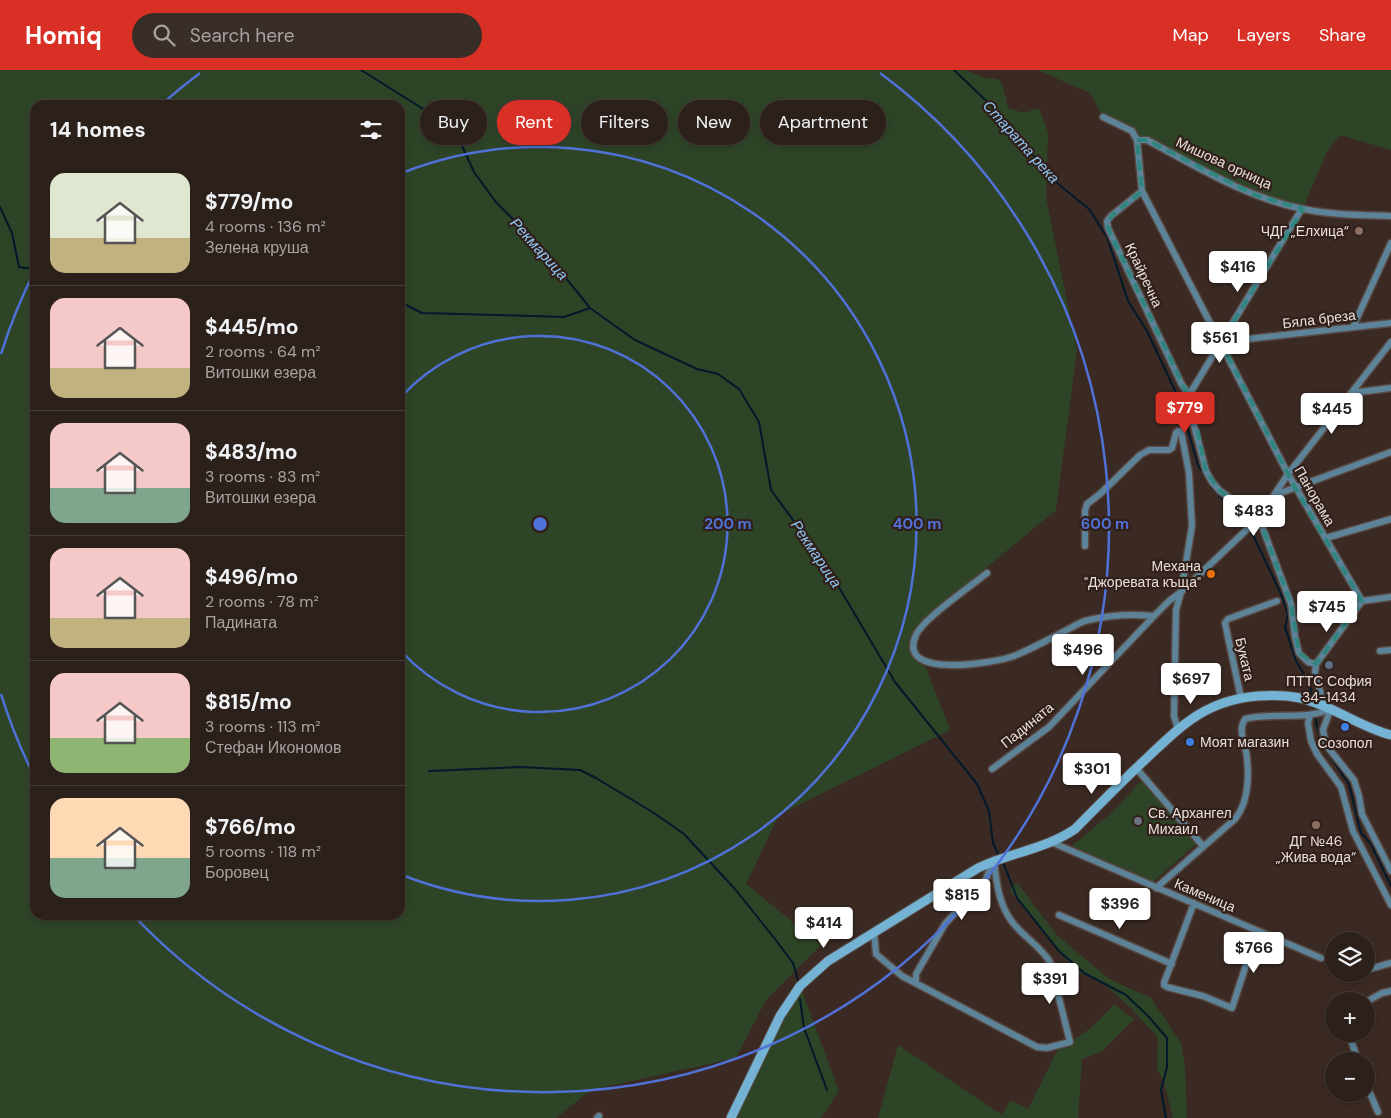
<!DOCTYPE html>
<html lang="en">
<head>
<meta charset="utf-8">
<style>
	:root { --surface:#2c201a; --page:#382d27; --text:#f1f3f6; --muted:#a6a3a2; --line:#483e39; --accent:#d93025 }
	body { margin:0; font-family:"DM Sans",sans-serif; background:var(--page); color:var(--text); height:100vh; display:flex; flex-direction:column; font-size:19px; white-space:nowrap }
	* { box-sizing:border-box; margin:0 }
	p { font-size:16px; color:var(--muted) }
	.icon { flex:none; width:28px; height:28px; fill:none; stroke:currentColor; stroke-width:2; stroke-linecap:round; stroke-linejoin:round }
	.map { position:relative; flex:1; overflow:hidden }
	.sheet { position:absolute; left:30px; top:30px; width:375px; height:820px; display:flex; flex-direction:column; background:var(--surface); border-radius:15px; box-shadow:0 2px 8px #0003,0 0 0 1px var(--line) }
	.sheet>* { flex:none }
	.guide { position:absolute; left:420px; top:30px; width:475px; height:45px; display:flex; gap:10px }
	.controls { position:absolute; left:1325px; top:862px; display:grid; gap:10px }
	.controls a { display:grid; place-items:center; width:50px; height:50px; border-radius:50%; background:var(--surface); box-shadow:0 2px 8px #0003,0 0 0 1px var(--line); font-size:25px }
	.price { position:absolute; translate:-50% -42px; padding:0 11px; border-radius:5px; background:#fff; color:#222; font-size:16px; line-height:32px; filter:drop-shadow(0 1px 2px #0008) }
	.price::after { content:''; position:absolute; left:50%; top:30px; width:15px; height:11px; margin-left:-8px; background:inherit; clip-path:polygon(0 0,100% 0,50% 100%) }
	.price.selected { background:var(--accent); color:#fff }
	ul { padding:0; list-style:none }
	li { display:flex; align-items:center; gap:15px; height:125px; padding:0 20px }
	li+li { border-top:1px solid var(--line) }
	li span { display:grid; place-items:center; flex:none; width:140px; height:100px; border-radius:15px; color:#555 }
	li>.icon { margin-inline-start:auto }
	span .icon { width:60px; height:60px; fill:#fffc; stroke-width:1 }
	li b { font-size:21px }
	h2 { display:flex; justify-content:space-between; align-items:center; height:60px; padding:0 20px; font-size:21px }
	.chip { padding:0 18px; border-radius:22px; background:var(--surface); box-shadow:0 2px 8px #0003,0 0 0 1px var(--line); font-size:18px; line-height:45px }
	.chip.selected { background:var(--accent); color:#fff }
	header { display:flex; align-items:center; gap:30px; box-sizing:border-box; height:70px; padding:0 25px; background:var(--accent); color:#fff }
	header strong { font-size:24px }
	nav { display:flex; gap:28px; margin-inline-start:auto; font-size:18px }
	.search { width:350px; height:45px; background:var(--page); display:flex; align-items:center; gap:12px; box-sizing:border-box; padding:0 18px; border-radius:28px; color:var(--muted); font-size:19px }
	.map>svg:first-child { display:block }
	.green { fill:#2e4427; fill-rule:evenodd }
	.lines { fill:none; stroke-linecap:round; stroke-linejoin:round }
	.stream { stroke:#02192b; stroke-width:2 }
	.street-casing { stroke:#574740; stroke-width:9 }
	.secondary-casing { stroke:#574740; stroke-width:11 }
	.street { stroke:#5d8398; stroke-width:6 }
	.secondary { stroke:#74b3d4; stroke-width:9 }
	.marked { fill:none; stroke:#30867e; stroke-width:4; stroke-dasharray:10 6; stroke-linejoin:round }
	.ring { fill:none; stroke:#5072d8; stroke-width:2.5 }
	.education-dot { fill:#8d6e63; stroke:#31201a; stroke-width:2 }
	.food-dot { fill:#e8710a; stroke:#31201a; stroke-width:2 }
	.service-dot { fill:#5c6f8a; stroke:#31201a; stroke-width:2 }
	.shop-dot { fill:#3f7fe0; stroke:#31201a; stroke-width:2 }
	.worship-dot { fill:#6b7280; stroke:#31201a; stroke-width:2 }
	.labels { text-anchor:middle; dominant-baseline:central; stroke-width:4.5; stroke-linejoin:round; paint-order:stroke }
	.street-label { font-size:14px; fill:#eadeda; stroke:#31201a }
	.poi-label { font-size:14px; fill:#eadeda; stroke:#31201a }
	.water-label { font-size:15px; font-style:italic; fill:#8fc8f7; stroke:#31201a }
	.centre { fill:#5072d8; stroke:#31201a; stroke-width:2.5 }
	.ring-label { font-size:15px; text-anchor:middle; font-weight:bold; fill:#5072d8; stroke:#31201a; stroke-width:4.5; stroke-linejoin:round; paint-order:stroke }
</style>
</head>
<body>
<header>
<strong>Homiq</strong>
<div class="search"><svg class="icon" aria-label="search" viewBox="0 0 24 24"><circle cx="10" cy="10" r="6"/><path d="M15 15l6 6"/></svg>Search here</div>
<nav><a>Map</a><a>Layers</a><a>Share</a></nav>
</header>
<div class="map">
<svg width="1391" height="1048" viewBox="0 0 1391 1048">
	<rect width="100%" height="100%" fill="#3b2a23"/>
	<path class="green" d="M0,0H964L988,9L997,8L1003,16L1008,38L1024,43L1039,38L1048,63L1046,127L1077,280L1056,440L921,552L917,574L950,660L779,745L746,814L821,875L766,930L736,988L591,1020L556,1048H0ZM35,35H400V845H35Z
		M1037,0H1391V80L1340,65L1327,81L1303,139L1255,125L1147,70H1137L1103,47L1090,23Z
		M1142,710L1196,774L1153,812L1072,776L1110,744Z
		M1018,814L1058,866L1109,909L1151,928L1181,973L1185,997L1187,1048H1173L1164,1012L1157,998L1158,967C1133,943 1112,911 1077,903L1010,821L1013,815Z
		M800,916L839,1021L821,1048H731Z
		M1114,934L1134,949L1101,982L1082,989L1078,1048H878L898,975L1002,1045L1010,1030L1028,1039L1060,975C1081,970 1100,950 1114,934Z"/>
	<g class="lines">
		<path class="stream" d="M361,0L436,47L462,76L474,102L495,131L545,182L590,238L635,270L697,299L718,304L739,319L759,352L771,420L824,492L895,612L977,714L989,741L993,773L999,786
			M954,0L1000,44L1052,109L1089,139L1107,167L1128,231L1147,261L1179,329L1198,395L1212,418L1235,442L1246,456
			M0,137L12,163L19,197L35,199
			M400,232L422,243L497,245L564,247L590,238
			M1249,460L1253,465L1282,526L1288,545L1285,557L1296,591L1310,614L1312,628
			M1313,635L1317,656L1324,676
			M1326,680L1349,714L1361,763L1371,774L1391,816
			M429,701L520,697L580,700L596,708L654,743L684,764L735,819L775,869L793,893L798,910
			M1003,792L1017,828L1059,881L1084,903L1126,925L1148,946L1167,968V997L1161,1020L1166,1048
			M800,929L804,958L827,1020"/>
		<g class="street-casing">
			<path id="street" d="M1103,47L1132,61L1137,70L1142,121L1288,404L1362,531
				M1137,70H1147C1196,96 1247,128 1303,139C1332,145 1362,145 1391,146
				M1142,121L1111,146L1107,151L1108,158L1181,313L1189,325L1192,334V348L1206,401L1212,412L1220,421L1259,448L1291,534L1295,567L1299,583L1308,592L1316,594
				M1353,257L1391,173
				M1221,272L1391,253
				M1351,323L1391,318
				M1189,325L1301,140L1303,139
				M1275,425L1391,382
				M1326,468L1391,449
				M987,503C971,516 923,549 916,565C895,610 995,593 1014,586C1031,579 1048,570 1065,561C1073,557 1081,551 1089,550C1110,545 1133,544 1154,546
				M1380,581L1391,580
				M1241,628L1225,553L1228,549L1277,531
				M1324,635L1315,603L1316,594L1362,531L1391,527
				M1331,638L1323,660L1326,675L1354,710L1359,726L1362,744L1391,801
				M1310,645L1308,653L1311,671L1317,684L1341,717L1353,761L1391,835
				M1178,659L1174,646L1176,540L1181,522L1259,448L1288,404L1391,272
				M1136,698L1203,776
				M992,699L1049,657L1154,546L1169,531L1181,522L1192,456L1189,403L1181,361H1178L1176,363L1172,378L1169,380H1149L1140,385L1100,424L1087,434L1085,441V476
				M1051,772L1321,888
				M1156,818L1235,749C1248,733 1249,708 1247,688C1246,675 1237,661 1245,649C1271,642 1310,651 1331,638
				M1194,833L1164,913V915L1167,917L1203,926L1232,938L1248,889L1255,860
				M1059,845L1172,894
				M874,861L876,884L902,906L1037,977L1047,978L1070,972L1050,892C1040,876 1024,867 1013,853C999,836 996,811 994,790
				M1366,900L1391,893
				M916,912V904L945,854L986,809L993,791
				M1366,932L1382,923L1391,921
				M1349,964L1358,991
				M1366,1014L1378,1042
				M597,1048L599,1046"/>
		</g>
		<g class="secondary-casing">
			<path id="secondary" d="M731,1048L780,946L800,916L828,891L978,798C1009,783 1046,779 1075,759C1099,735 1123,710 1148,687C1183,654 1207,630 1258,626C1272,625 1286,625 1300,628C1332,635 1359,657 1391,665"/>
		</g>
		<use href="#street" class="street"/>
		<use href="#secondary" class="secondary"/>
	</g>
	<path class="marked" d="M1137,70H1147L1255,125L1303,139L1221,272L1295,418L1362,531L1316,594L1299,583L1291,534L1259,448L1220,421L1206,401L1192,334L1108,158L1111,146L1142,121Z"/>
	<g class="ring">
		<path d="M400 328A188 188 0 1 1 400 580"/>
		<path d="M402 103A377 377 0 1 1 402 805"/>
		<path d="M34 706A565 565 0 0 1 1 624M1 284A565 565 0 0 1 34 202M162 34A565 565 0 0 1 200 3M880 3A565 565 0 1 1 134 846"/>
	</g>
	<g class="education-dot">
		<circle cx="1359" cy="161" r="5"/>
		<circle cx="1316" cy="755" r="5"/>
	</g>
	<circle class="food-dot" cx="1211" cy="504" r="5"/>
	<circle class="service-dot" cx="1329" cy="595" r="5"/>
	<g class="shop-dot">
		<circle cx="1345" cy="657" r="5"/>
		<circle cx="1190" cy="672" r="5"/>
	</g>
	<circle class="worship-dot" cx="1138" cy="751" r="5"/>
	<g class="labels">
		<g class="street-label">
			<text transform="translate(1224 93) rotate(25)">Мишова орница</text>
			<text transform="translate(1144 205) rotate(65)">Крайречна</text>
			<text transform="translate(1319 249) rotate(-7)">Бяла бреза</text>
			<text transform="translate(1315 426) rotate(60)">Панорама</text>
			<text transform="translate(1245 589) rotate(77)">Буката</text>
			<text transform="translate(1027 655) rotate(-39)">Падината</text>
			<text transform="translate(1205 825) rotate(23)">Каменица</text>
		</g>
		<g class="poi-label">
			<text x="1349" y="161" text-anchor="end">ЧДГ „Елхица“</text>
			<text x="1201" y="496" text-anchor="end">Механа<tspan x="1201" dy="16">"Джоревата къща"</tspan></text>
			<text x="1329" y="611">ПТТС София<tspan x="1329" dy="16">34-1434</tspan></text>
			<text x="1200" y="672" text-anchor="start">Моят магазин</text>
			<text x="1345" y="673">Созопол</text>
			<text x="1148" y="743" text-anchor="start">Св. Архангел<tspan x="1148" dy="16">Михаил</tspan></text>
			<text x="1316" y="771">ДГ №46<tspan x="1316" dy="16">„Жива вода“</tspan></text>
		</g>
		<g class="water-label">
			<text transform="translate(1021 72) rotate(48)">Старата река</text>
			<text transform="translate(539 179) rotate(48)">Рекмарица</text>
			<text transform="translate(816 484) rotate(56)">Рекмарица</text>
		</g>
	</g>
	<circle cx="540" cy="454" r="8" class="centre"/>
	<g class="ring-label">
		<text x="728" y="459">200 m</text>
		<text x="917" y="459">400 m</text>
		<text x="1105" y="459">600 m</text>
	</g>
</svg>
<div class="controls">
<a><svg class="icon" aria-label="layers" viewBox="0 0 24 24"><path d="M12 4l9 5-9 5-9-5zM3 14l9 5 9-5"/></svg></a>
<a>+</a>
<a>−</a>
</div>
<b class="price" style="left:1238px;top:223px">$416</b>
<b class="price" style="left:1220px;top:294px">$561</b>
<b class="price selected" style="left:1185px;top:364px">$779</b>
<b class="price" style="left:1332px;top:365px">$445</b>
<b class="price" style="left:1254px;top:467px">$483</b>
<b class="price" style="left:1327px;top:563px">$745</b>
<b class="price" style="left:1083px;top:606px">$496</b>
<b class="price" style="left:1191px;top:635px">$697</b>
<b class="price" style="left:1092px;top:725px">$301</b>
<b class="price" style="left:962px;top:851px">$815</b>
<b class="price" style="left:1120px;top:860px">$396</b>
<b class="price" style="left:824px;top:879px">$414</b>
<b class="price" style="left:1254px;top:904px">$766</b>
<b class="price" style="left:1050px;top:935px">$391</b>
<div class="guide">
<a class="chip">Buy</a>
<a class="chip selected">Rent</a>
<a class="chip">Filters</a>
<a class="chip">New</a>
<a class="chip">Apartment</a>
</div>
<section class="sheet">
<h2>14 homes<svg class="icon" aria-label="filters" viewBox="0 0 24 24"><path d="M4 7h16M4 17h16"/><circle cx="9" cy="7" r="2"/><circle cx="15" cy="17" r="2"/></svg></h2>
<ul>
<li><span style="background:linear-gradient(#dfe7d0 65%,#c2b280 0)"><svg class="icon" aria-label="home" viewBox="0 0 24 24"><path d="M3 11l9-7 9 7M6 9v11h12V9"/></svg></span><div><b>$779/mo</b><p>4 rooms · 136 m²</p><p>Зелена круша</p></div></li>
<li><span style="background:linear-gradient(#f6c9c9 70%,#c2b280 0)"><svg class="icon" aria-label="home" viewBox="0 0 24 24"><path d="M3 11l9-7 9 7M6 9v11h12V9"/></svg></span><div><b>$445/mo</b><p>2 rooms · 64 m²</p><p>Витошки езера</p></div></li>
<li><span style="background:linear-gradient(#f6c9c9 65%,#7fa58c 0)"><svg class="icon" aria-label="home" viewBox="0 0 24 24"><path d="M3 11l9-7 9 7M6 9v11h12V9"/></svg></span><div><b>$483/mo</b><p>3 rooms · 83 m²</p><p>Витошки езера</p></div></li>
<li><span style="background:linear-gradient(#f6c9c9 70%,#c2b280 0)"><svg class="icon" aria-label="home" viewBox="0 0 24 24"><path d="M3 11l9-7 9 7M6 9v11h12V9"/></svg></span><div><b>$496/mo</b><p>2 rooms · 78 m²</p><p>Падината</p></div></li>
<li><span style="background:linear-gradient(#f6c9c9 65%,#8fb573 0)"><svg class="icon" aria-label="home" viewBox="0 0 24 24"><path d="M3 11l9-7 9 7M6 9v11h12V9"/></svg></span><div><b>$815/mo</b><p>3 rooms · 113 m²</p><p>Стефан Икономов</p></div></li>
<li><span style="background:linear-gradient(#ffd9b3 60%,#7fa58c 0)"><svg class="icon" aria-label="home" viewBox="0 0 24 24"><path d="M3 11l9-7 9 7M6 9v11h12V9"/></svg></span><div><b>$766/mo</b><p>5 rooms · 118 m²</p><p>Боровец</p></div></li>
</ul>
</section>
</div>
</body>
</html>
